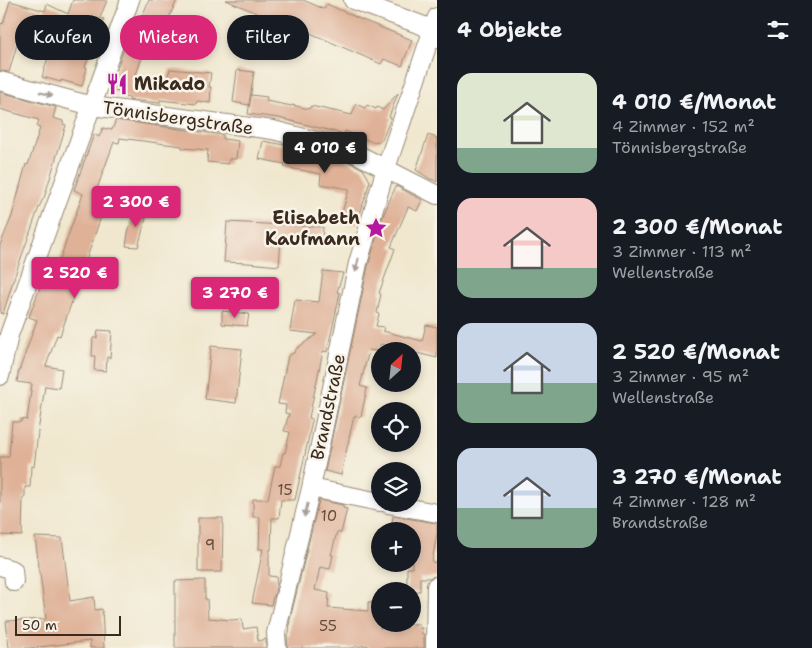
<!DOCTYPE html>
<html lang="de">
<head>
<meta charset="utf-8">
<style>
	:root { --surface:#171b24; --page:#20242c; --text:#f1f3f6; --muted:#9ea1a6; --accent:#db2777 }
	body { margin:0; font-family:"Shantell Sans",sans-serif; background:var(--page); color:var(--text); height:100vh; display:flex; flex-direction:column; font-size:19px; white-space:nowrap }
	* { box-sizing:border-box; margin:0 }
	p { font-size:16px; color:var(--muted) }
	.icon { flex:none; width:28px; height:28px; fill:none; stroke:currentColor; stroke-width:2; stroke-linecap:round; stroke-linejoin:round }
	.map { position:relative; flex:1; overflow:hidden }
	.drawer { display:flex; flex-direction:column; background:var(--surface); width:375px }
	.drawer>* { flex:none }
	.guide { position:absolute; left:15px; top:15px; width:346px; height:45px; display:flex; gap:10px }
	.needle { width:32px; rotate:27deg }
	.controls { position:absolute; left:371px; top:342px; display:grid; gap:10px }
	.controls a { display:grid; place-items:center; width:50px; height:50px; border-radius:50%; background:var(--surface); box-shadow:0 2px 8px #0003; font-size:25px }
	.scale { position:absolute; left:15px; bottom:12px; width:106px; box-sizing:border-box; padding-left:5px; border:2px solid #3b2a1e; border-top:0; font-size:14px; line-height:18px; white-space:nowrap; color:#3b2a1e; -webkit-text-stroke:4px #f7f3e8; paint-order:stroke }
	.price { position:absolute; translate:-50% -42px; padding:0 11px; border-radius:5px; background:var(--accent); color:#fff; font-size:16px; line-height:32px; filter:drop-shadow(0 1px 2px #0008) }
	.price::after { content:''; position:absolute; left:50%; top:30px; width:15px; height:11px; margin-left:-8px; background:inherit; clip-path:polygon(0 0,100% 0,50% 100%) }
	.price.current { background:#222; color:#fff }
	ul { padding:0; list-style:none }
	li { display:flex; align-items:center; gap:15px; height:125px; padding:0 20px }
	li span { display:grid; place-items:center; flex:none; width:140px; height:100px; border-radius:15px; color:#555 }
	li>.icon { margin-inline-start:auto }
	span .icon { width:60px; height:60px; fill:#fffc; stroke-width:1 }
	li b { font-size:21px }
	h2 { display:flex; justify-content:space-between; align-items:center; height:60px; padding:0 20px; font-size:21px }
	.tag { padding:0 18px; border-radius:22px; background:var(--surface); box-shadow:0 2px 8px #0003; font-size:18px; line-height:45px }
	.tag.current { background:var(--accent); color:#fff }
	main { display:flex; flex:1; min-height:0 }
	.map>svg:first-child { display:block }
	.building { fill:#dfb197 }
	.lines { fill:none; stroke-linecap:round; stroke-linejoin:round }
	.minor-casing { stroke:#968876; stroke-width:20 }
	.minor { stroke:#fff; stroke-width:18 }
	.oneway { fill:#a79f9a }
	.labels { text-anchor:middle; dominant-baseline:central; stroke-width:5; stroke-linejoin:round; paint-order:stroke }
	.number-label { font-size:15px; fill:#644c3c }
	.poi-label { font-size:18px; font-weight:bold; fill:#3b2a1e; stroke:#f7f3e8; text-anchor:start }
	.street-label { font-size:18px; fill:#3b2a1e; stroke:#f7f3e8 }
</style>
</head>
<body>
<main>
<div class="map">
<svg width="437" height="648" viewBox="0 0 437 648">
	<rect width="100%" height="100%" fill="#f7f3e8"/>
	<filter id="ink" filterUnits="userSpaceOnUse"><feTurbulence type="fractalNoise" baseFrequency=".02" numOctaves="2"/><feDisplacementMap in="SourceGraphic" scale="10" xChannelSelector="R" yChannelSelector="G"/><feConvolveMatrix kernelMatrix="1 2 1 2 8 2 1 2 1" color-interpolation-filters="sRGB"/></filter>
	<filter id="wash" filterUnits="userSpaceOnUse"><feTurbulence type="fractalNoise" baseFrequency=".0096" numOctaves="4" result="noise"/><feDisplacementMap in="SourceGraphic" scale="20" xChannelSelector="R" yChannelSelector="G"/><feGaussianBlur stdDeviation="1.12" result="paint"/><feColorMatrix in="noise" values="0 0 0 0 0 0 0 0 0 0 0 0 0 0 0 0 0 1.4 0 .05"/><feComposite in="paint" operator="in"/></filter>
	<g filter="url(#wash)">
		<rect width="100%" height="100%" fill="#f0e7ce"/>
		<g id="blocks">
			<path class="building" d="M73,0H107L100,18L104,19L85,67L87,68L82,86L61,80V82L42,77L50,51L18,41L9,72L0,71V23L3,24L10,1L45,11L47,4L68,14Z
				M149,0H177L160,38L150,33L135,78L166,82L170,69L211,73L209,87H211L210,103L197,101L196,104L160,100V103L129,100L130,98L123,97L122,92L114,91L111,86L129,34L134,35Z
				M226,0H303L324,9L327,4L360,19L412,40L402,66L384,59L381,64L301,29L299,34L284,28L260,18L261,15Z
				M237,70L254,72L249,105L233,102Z
				M0,92L56,107L53,118L63,121V124L66,125L44,198L43,199L39,207L14,278L3,314L0,313V245L12,216L26,164L28,165L40,128L37,127L39,120L0,109Z
				M398,93L389,117L391,118L382,140H380L379,142L376,141L375,143L345,131L344,134L279,118L248,114L251,95L267,97L266,101L292,106V105L309,109L311,106L352,115L356,104L365,108L367,105L376,109L377,107L383,110Z
				M116,120L223,135V139L238,141L236,159H229V164L207,162L208,150L182,148V146L120,138L119,143L114,142L95,194L105,197L102,204L105,205L60,336L57,335L46,366L62,369L59,388L45,386L38,432L34,467L31,466L30,487H25V497H23L22,536L0,535V457H9L12,422H21V419L27,420L32,384L17,382L18,374L37,320L29,317L42,282L51,285L67,239L83,194L74,190L94,134L99,137L103,128L112,130Z
				M428,135L437,138V182L432,179V180L416,170Z
				M263,141L301,148L343,159L363,169L370,181L357,224L339,223L349,189L320,184L321,174L284,167L285,164L259,159Z
				M396,186L422,200L417,211L408,207L391,247L395,249L379,293L381,294L377,313L379,314L376,326L384,327L383,331L422,341L426,325L437,327V358L380,344V352L369,350L360,386L367,388L361,417L354,416L341,475L325,471L368,266L382,218Z
				M135,209L148,211L138,247L126,246L128,233Z
				M227,222L323,227L322,241L281,239L279,266L248,263L224,262Z
				M323,271L343,273L337,292L340,293L327,352L323,351L309,418L312,419L309,436L295,500H281L279,518H272L271,550H269V576L277,577L276,581L277,582L274,597H273L271,605L252,603L263,549H259L260,517H253V499H268L275,466H280L283,453H285L290,432L284,431L289,414L285,413L286,405L278,404L288,356L295,352L296,349L317,334L290,331L295,300L319,302Z
				M222,311L249,314L247,326L222,324Z
				M98,330L112,331L110,358L107,357L106,371L94,370L95,356H92L93,338H97Z
				M211,346L242,349L236,403L205,399Z
				M319,500L343,505V508L347,509L341,533L337,532L331,555H333L330,569L320,567L315,590L329,593L328,608L368,611V602H380V628H406V624H419V628H422V634H424V648H368V645L350,648H288L287,635L289,634L290,619Z
				M393,516L437,523V533L432,562L437,563V576L431,577L429,578H420V591H407V568H412V531H391Z
				M198,518H223L222,572H198Z
				M35,537L62,538L70,601L94,597L95,610L102,609L104,648H90V641L30,648H9L6,621L46,619Z
				M205,580V599H207L208,618L232,620L242,619L243,629L256,627L258,641L266,639V648H175V581Z"/>
		</g>
	</g>
	<g filter="url(#ink)">
		<use href="#blocks" fill-opacity="0" stroke="#968876" stroke-width="1"/>
		<g class="lines">
			<g class="minor-casing">
				<path id="minor" d="M353,0L424,26L437,38
					M0,81L92,106L273,130L347,149L437,195
					M0,376L9,335L130,0
					M311,488L380,502
					M388,504L437,513
					M0,566L13,570L14,582
					M277,648L276,633L311,488L358,263L386,168L437,17
					M435,648L436,586"/>
			</g>
			<use href="#minor" class="minor"/>
		</g>
		<defs><path id="oneway-solid" d="M-6-.8H1V-3.2L6.5 0L1 3.2V.8H-6Z" transform="scale(1.25)"/></defs>
		<g class="oneway">
			<use href="#oneway-solid" transform="translate(46 94) rotate(15)"/>
			<use href="#oneway-solid" transform="translate(357 265) rotate(103)"/>
			<use href="#oneway-solid" transform="translate(306 510) rotate(104)"/>
		</g>
	</g>
	<defs>
		<g id="restaurant-bare" transform="scale(1.725)"><path d="M-5-6h1v4h1v-4h1v4h1v-4h1v5L-1.5 .5V6h-2V.5L-5-1ZM5-6V6H3V1.5H1.5Q1.5-4 5-6Z" fill="#b5179e" stroke="#f7f3e8" stroke-width="2.5" paint-order="stroke"/></g>
		<g id="sight-bare" transform="scale(1.725)"><path d="M0-6L1.8-2.2L6-1.7L2.9 1.2L3.7 5.4L0 3.3L-3.7 5.4L-2.9 1.2L-6-1.7L-1.8-2.2Z" fill="#b5179e" stroke="#f7f3e8" stroke-width="2.5" paint-order="stroke"/></g>
	</defs>
	<g fill-rule="evenodd">
		<use href="#restaurant-bare" x="117" y="84"/>
		<use href="#sight-bare" x="376" y="228"/>
	</g>
	<g class="labels">
		<g class="number-label">
			<text x="285" y="490">15</text>
			<text x="329" y="516">10</text>
			<text x="210" y="545">9</text>
			<text x="328" y="626">55</text>
		</g>
		<g class="poi-label">
			<text x="134" y="84">Mikado</text>
			<text x="360" y="218" text-anchor="end">Elisabeth<tspan x="360" dy="21">Kaufmann</tspan></text>
		</g>
		<g class="street-label">
			<text transform="translate(178 118) rotate(8)">Tönnisbergstraße</text>
			<text transform="translate(328 407) rotate(-78)">Brandstraße</text>
		</g>
	</g>
</svg>
<div class="controls">
<a><svg class="needle" viewBox="-14 -14 28 28"><path d="M0-13l5 13h-10z" fill="#e53935"/><path d="M0 13l5-13h-10z" fill="#9ea1a6"/></svg></a>
<a><svg class="icon" aria-label="locate" viewBox="0 0 24 24"><circle cx="12" cy="12" r="6"/><path d="M12 2v4M12 18v4M2 12h4M18 12h4"/></svg></a>
<a><svg class="icon" aria-label="layers" viewBox="0 0 24 24"><path d="M12 4l9 5-9 5-9-5zM3 14l9 5 9-5"/></svg></a>
<a>+</a>
<a>−</a>
</div>
<div class="scale">50 m</div>
<b class="price current" style="left:325px;top:174px">4 010 €</b>
<b class="price" style="left:136px;top:228px">2 300 €</b>
<b class="price" style="left:75px;top:299px">2 520 €</b>
<b class="price" style="left:235px;top:319px">3 270 €</b>
<div class="guide">
<a class="tag">Kaufen</a>
<a class="tag current">Mieten</a>
<a class="tag">Filter</a>
</div>
</div>
<section class="drawer">
<h2>4 Objekte<svg class="icon" aria-label="filters" viewBox="0 0 24 24"><path d="M4 7h16M4 17h16"/><circle cx="9" cy="7" r="2"/><circle cx="15" cy="17" r="2"/></svg></h2>
<ul>
<li><span style="background:linear-gradient(#dfe7d0 75%,#7fa58c 0)"><svg class="icon" aria-label="home" viewBox="0 0 24 24"><path d="M3 11l9-7 9 7M6 9v11h12V9"/></svg></span><div><b>4 010 €/Monat</b><p>4 Zimmer · 152 m²</p><p>Tönnisbergstraße</p></div></li>
<li><span style="background:linear-gradient(#f6c9c9 70%,#7fa58c 0)"><svg class="icon" aria-label="home" viewBox="0 0 24 24"><path d="M3 11l9-7 9 7M6 9v11h12V9"/></svg></span><div><b>2 300 €/Monat</b><p>3 Zimmer · 113 m²</p><p>Wellenstraße</p></div></li>
<li><span style="background:linear-gradient(#c9d6e8 60%,#7fa58c 0)"><svg class="icon" aria-label="home" viewBox="0 0 24 24"><path d="M3 11l9-7 9 7M6 9v11h12V9"/></svg></span><div><b>2 520 €/Monat</b><p>3 Zimmer · 95 m²</p><p>Wellenstraße</p></div></li>
<li><span style="background:linear-gradient(#c9d6e8 60%,#7fa58c 0)"><svg class="icon" aria-label="home" viewBox="0 0 24 24"><path d="M3 11l9-7 9 7M6 9v11h12V9"/></svg></span><div><b>3 270 €/Monat</b><p>4 Zimmer · 128 m²</p><p>Brandstraße</p></div></li>
</ul>
</section>
</main>
</body>
</html>
